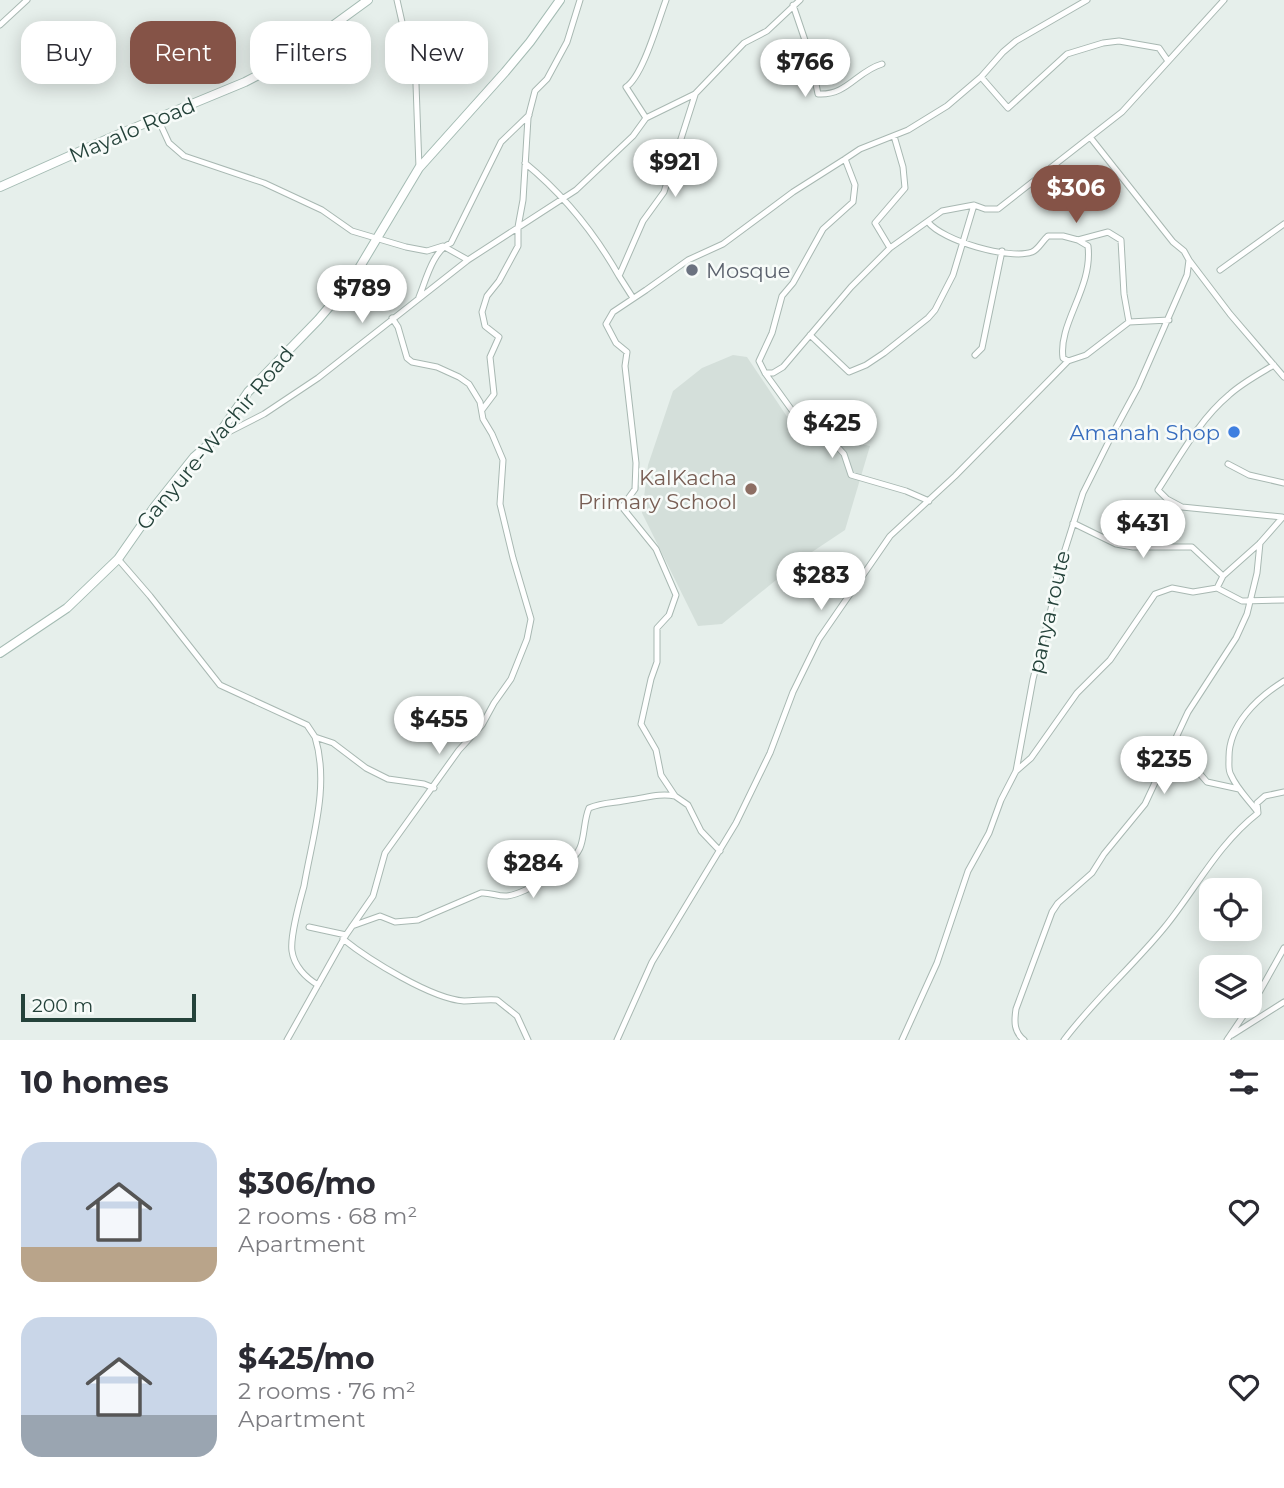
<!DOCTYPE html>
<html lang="en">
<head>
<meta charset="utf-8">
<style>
	:root { --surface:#fff; --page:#f2f2f3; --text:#2b2b33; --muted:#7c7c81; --accent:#855347 }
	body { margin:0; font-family:Montserrat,sans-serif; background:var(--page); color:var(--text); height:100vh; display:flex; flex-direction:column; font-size:26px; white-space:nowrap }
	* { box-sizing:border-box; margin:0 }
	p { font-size:23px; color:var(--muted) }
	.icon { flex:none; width:38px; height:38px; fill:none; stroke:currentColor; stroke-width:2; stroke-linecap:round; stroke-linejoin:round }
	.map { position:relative; height:1040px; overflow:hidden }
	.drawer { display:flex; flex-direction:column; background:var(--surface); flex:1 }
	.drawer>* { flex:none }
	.banner { position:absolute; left:21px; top:21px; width:700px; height:63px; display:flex; gap:14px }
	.controls { position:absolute; left:1199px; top:878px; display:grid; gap:14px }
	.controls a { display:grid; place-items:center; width:63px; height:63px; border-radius:14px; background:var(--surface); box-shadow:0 4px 18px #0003; font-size:35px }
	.scale { position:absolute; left:21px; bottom:18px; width:175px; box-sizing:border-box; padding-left:7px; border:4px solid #24423a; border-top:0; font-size:19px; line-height:24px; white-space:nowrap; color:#24423a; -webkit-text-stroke:5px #f7fbf9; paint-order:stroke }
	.price { position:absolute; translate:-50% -60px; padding:0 16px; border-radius:24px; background:#fff; color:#222; font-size:23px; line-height:46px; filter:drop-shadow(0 2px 4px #0008) }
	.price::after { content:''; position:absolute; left:50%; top:42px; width:21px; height:16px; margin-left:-10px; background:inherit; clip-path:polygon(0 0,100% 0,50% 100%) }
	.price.on { background:var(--accent); color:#fff }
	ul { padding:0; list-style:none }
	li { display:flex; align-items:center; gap:21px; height:175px; padding:0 21px }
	li span { display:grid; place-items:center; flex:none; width:196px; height:140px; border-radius:21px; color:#555 }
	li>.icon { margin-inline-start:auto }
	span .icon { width:84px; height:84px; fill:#fffc; stroke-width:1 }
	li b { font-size:30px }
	h2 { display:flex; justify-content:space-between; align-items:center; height:84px; padding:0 21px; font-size:30px }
	.pill { padding:0 24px; border-radius:21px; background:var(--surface); box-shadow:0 4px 18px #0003; font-size:24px; line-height:63px }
	.pill.on { background:var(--accent); color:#fff }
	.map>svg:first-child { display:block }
	.built { fill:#d4dfda }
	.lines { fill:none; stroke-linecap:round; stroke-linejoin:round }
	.street-casing { stroke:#a8b8b2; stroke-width:7 }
	.secondary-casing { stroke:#a4bbb3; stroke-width:10 }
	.street { stroke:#fff; stroke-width:5 }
	.secondary { stroke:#fff; stroke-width:8 }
	.worship-dot { fill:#6b7280; stroke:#f7fbf9; stroke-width:2.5 }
	.shop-dot { fill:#3f7fe0; stroke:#f7fbf9; stroke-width:2.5 }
	.education-dot { fill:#8d6e63; stroke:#f7fbf9; stroke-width:2.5 }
	.labels { text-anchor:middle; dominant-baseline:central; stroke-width:5; stroke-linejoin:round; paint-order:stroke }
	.street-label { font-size:21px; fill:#24423a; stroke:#f7fbf9 }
	.worship-label { font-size:21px; fill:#5b616d; stroke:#f7fbf9; text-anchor:start }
	.shop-label { font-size:21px; fill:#366cbe; stroke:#f7fbf9; text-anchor:end }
	.education-label { font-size:21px; fill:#785e54; stroke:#f7fbf9; text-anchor:end }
</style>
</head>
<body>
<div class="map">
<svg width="1284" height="1040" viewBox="0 0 1284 1040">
	<rect width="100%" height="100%" fill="#e6efeb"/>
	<path class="built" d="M733,355L747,357L796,430L870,446L845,530L803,558L722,624L698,626L642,513L648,465L673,391L702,368Z"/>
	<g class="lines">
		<g class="street-casing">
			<path id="street" d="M397,0L416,84L419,168
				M793,5L810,55L818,94C847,96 857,71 882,64
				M0,25L27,0
				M981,77L1008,108L1067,54L1103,43L1119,41L1159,48L1168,61
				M646,118L626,87C643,76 658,21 666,0
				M158,119L169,143L184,156L264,183L322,210L352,231L406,247L427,251L443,246L468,260
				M845,159L855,185L853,202L823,229L793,283L782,296L772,333L759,361L765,373L804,427L833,442L844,454L851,475L906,491L929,501
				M525,163C564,195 594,232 619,276
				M928,222C943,241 1009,260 1032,252C1039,249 1042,241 1048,236H1063L1078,240L1108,232L1121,240L1124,294L1129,322
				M890,248L875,223L905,188L903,167L894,136
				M1189,260L1230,314L1284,377
				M1220,270L1284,224
				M419,297C426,280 433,250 451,243L501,142L529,115
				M633,298L619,276L643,221L664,192L695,95
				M810,335L849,372L866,365L884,353L928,318L935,310L953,275L974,205
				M975,355L982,348L1002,251
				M1068,361L1063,358C1058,323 1093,288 1088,246L1078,240
				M1274,365C1259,374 1242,383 1229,395C1199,420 1179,458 1158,490L1167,499L1182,507L1282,517
				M765,373H773L783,367L851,287L890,248L942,211L974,205L985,209H998L1122,112L1224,0
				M482,410L494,394L490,357L499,337L485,326L482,312L487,296L499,281L518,246V227L523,200L528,118L535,91L547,79L567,42L580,0
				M217,438L264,414L318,378L468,260L576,190L633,136L646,118L695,94L744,43L767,31L800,0
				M1228,464L1249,475L1284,483
				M1073,523L1116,544L1133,547H1192L1223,576
				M118,559L150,596L220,685L307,725L315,737L333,743L366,768L388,779L424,784L434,788
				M1217,588L1223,576L1260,543L1282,518
				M315,737C330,786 312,838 304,886C300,900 290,938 292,951C294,966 306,978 318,985
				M1169,749L1194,767L1207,782L1239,789
				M1016,771L1031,758L1077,693L1110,660L1155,594L1172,588L1193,592L1217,588L1242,601L1284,600
				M1257,811C1248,799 1237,789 1231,775C1228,770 1229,765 1229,759C1228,725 1257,698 1284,681
				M720,851L701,831L688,805L675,796L661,775L656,750L641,724L651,679L657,662V628L669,615L676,595L656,549L622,507L635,489L636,463L625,366L627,352L616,343L606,324L613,312L646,290L688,260L723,244L793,192L845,159L860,149L908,130L947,106L981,77L1003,52L1016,41L1087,0
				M352,926L380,916L395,922L418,920L481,893C490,892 498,897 507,896C526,894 576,864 581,845C585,832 584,820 589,808C603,802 615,803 629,800C646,798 659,793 675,796
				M309,927L346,935
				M343,939C369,960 432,999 464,1001C475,1001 486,999 497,1000L517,1016L528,1040
				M1232,1035L1284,1002
				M287,1040L346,935L373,896L385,853L459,750L482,725L494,703L511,679L527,639L531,619L513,558L500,504L503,460L492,434L483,419L480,402L469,384L459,377L437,367L412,362L407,358L398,327L392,318
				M617,1040L652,962L736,823L770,753L793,692L819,639L890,536L955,476L1068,361L1086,355L1129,322L1169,320
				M902,1040L937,963L968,871L989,833L1001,800L1016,771L1033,679L1052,605L1057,575L1083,493L1112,435L1138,387L1187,275L1189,260L1184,251L1173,242L1090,137
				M1024,1040C1014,1032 1014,1022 1016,1009L1052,912L1058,903L1092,873L1104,854L1145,804L1188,712L1236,638L1247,614L1257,573L1260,543
				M1064,1040C1094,1000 1132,967 1164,928C1196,889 1217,845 1258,813L1257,803L1265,796L1284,792
				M1227,1040L1260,991L1284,948"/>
		</g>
		<g class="secondary-casing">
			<path id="secondary" d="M0,187L112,137L245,82L280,64L368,0
				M0,653L67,608L118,559L155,506L194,457L216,438L248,392L318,320L352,280L419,168L505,72L530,42L560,0"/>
		</g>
		<use href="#street" class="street"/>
		<use href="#secondary" class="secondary"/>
	</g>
	<circle class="worship-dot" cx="692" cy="270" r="7"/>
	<circle class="shop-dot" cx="1234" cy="432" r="7"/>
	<circle class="education-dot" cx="751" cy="489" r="7"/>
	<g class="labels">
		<g class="street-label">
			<text transform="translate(132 130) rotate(-23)">Mayalo Road</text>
			<text transform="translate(215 438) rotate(-50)">Ganyure-Wachir Road</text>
			<text transform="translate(1049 612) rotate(-77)">panya route</text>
		</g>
		<g class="worship-label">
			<text x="706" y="270">Mosque</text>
		</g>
		<g class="shop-label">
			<text x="1220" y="432">Amanah Shop</text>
		</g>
		<g class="education-label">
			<text x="737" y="477">KalKacha<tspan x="737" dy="24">Primary School</tspan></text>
		</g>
	</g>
</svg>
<div class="controls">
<a><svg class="icon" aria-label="locate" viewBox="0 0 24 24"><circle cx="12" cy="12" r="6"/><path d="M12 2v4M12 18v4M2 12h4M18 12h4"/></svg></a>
<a><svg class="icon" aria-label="layers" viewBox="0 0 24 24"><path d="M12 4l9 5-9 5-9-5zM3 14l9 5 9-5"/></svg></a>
</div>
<div class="scale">200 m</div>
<b class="price" style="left:805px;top:99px">$766</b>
<b class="price" style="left:675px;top:199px">$921</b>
<b class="price on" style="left:1076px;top:225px">$306</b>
<b class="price" style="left:362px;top:325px">$789</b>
<b class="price" style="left:832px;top:460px">$425</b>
<b class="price" style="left:1143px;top:560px">$431</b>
<b class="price" style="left:821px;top:612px">$283</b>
<b class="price" style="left:439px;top:756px">$455</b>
<b class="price" style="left:1164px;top:796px">$235</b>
<b class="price" style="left:533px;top:900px">$284</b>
<div class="banner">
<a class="pill">Buy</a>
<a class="pill on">Rent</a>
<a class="pill">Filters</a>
<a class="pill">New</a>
</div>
</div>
<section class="drawer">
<h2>10 homes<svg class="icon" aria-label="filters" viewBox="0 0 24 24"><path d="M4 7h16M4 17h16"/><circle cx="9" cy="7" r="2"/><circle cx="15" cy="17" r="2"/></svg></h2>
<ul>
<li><span style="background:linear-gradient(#c9d6e8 75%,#b9a48a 0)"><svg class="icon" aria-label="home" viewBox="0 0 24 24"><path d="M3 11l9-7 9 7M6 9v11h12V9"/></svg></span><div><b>$306/mo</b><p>2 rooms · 68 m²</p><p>Apartment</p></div><svg class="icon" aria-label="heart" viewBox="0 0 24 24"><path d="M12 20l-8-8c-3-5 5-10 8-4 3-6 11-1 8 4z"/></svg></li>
<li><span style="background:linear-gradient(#c9d6e8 70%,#9aa5b1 0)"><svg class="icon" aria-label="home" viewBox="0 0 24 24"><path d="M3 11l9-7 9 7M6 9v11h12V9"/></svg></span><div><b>$425/mo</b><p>2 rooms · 76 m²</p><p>Apartment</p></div><svg class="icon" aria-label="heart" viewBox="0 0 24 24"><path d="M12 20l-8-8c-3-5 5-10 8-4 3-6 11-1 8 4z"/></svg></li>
</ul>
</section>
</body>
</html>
